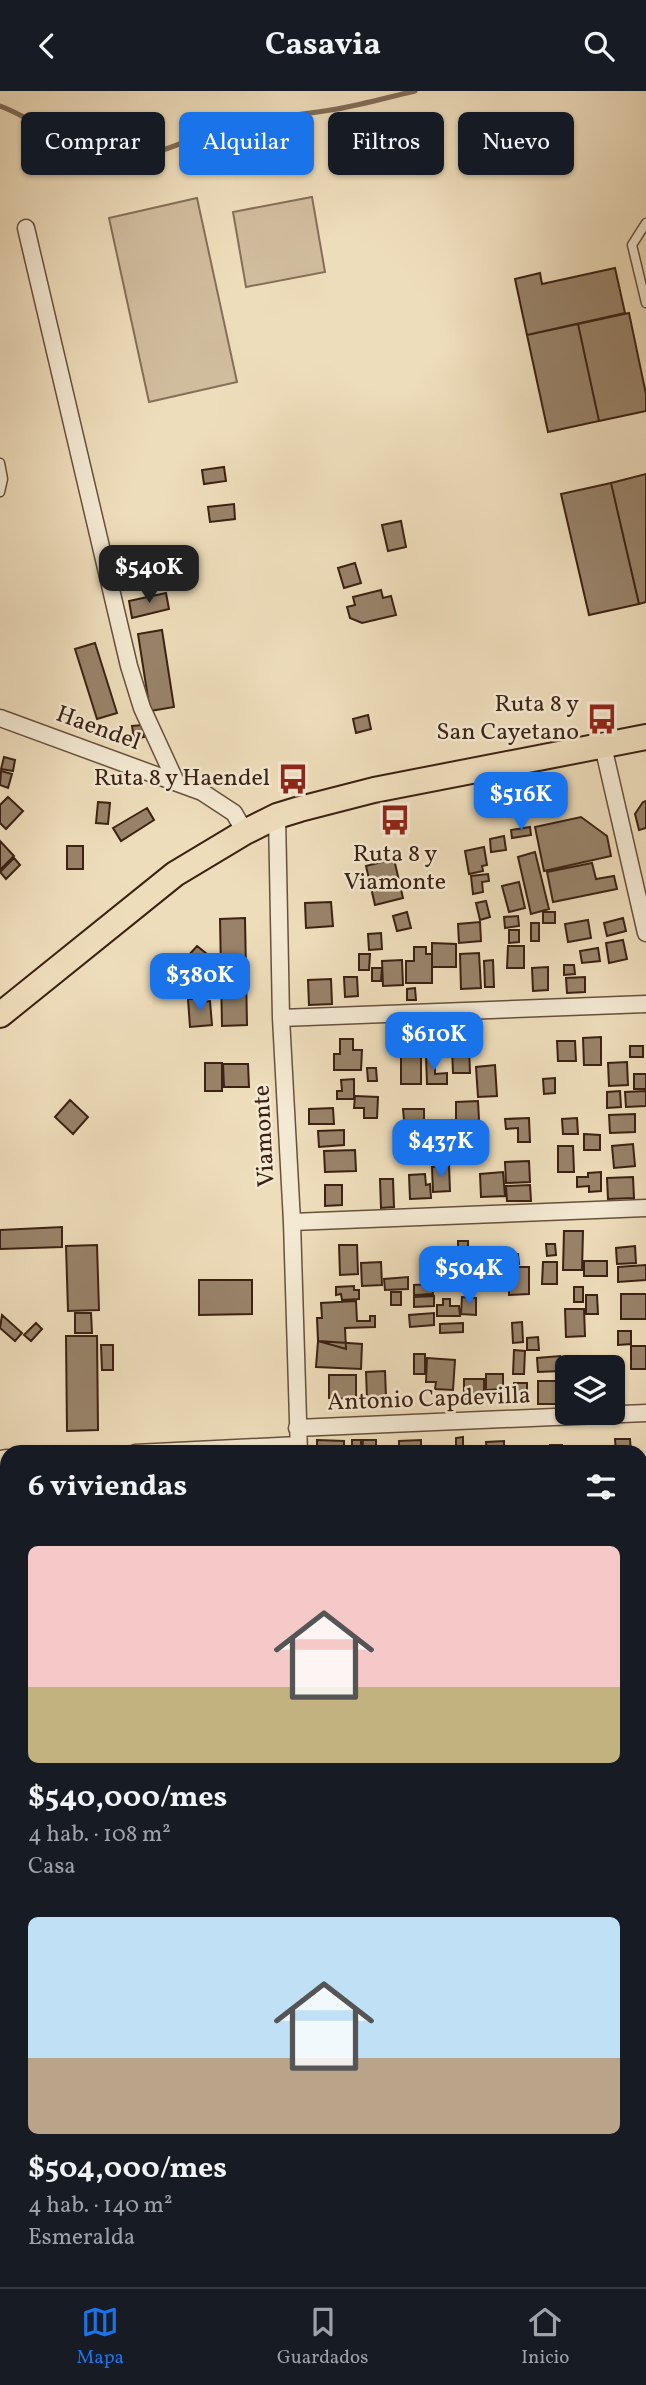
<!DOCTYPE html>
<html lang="es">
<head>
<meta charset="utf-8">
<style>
	:root { --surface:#171b24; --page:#20242c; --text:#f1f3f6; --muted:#9ea1a6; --line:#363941; --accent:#1a73e8 }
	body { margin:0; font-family:Vollkorn,serif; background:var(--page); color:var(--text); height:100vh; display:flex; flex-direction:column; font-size:26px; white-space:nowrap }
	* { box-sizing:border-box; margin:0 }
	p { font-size:23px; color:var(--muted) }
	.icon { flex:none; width:38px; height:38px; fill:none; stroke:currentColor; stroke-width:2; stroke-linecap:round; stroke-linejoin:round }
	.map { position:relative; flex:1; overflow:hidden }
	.sheet { position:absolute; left:0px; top:1354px; width:648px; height:842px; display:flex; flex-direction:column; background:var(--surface); border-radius:21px 21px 0 0; box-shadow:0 2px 5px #0004 }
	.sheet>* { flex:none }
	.banner { position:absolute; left:21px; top:21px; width:606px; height:63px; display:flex; gap:14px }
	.tools { position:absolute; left:555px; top:1264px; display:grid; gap:14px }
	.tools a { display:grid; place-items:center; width:70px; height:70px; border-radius:10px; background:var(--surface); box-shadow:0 2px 5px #0004; font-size:35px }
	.price { position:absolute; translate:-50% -60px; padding:0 16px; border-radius:14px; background:var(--accent); color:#fff; font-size:23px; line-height:46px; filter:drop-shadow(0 2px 4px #0008) }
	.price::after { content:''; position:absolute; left:50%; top:42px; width:21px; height:16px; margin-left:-10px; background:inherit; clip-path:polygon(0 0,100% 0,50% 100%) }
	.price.active { background:#222; color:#fff }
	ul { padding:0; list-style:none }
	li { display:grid; align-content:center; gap:14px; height:371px; padding:0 28px }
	li span { display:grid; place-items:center; height:217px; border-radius:10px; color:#555 }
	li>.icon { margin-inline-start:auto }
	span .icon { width:126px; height:126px; fill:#fffc; stroke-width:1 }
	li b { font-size:30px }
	h2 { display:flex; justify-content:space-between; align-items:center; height:84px; padding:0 28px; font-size:30px }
	.pill { padding:0 24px; border-radius:10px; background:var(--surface); box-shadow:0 2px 5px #0004; font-size:24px; line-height:63px }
	.pill.active { background:var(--accent); color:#fff }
	header { display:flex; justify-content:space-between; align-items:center; height:91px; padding:0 28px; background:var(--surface); font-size:32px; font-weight:700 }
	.dock { display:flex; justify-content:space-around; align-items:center; height:98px; border-top:2px solid var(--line); background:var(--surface); font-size:19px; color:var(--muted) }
	.dock a { display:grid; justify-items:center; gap:4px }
	.dock .active { color:var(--accent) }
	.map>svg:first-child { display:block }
	.green { fill:#d0bd9e; stroke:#866f58; stroke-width:2 }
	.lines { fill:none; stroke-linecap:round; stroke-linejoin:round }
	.stream { stroke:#826b56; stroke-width:5 }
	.building { fill:#98836a; stroke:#3b2113; stroke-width:2 }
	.service-casing { stroke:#68503d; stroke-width:11 }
	.minor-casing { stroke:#68503d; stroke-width:19 }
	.primary-casing { stroke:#3b2113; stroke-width:28 }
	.service { stroke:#f4e9d3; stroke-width:8 }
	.minor { stroke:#f4e9d3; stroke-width:16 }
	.primary { stroke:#edb; stroke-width:24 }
	.labels { text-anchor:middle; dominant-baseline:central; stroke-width:5; stroke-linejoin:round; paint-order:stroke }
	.poi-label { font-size:24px; fill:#3b2113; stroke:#f4e9d3; text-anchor:end }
	.street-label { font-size:24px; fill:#3b2113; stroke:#f4e9d3 }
</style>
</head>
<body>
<header><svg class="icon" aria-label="back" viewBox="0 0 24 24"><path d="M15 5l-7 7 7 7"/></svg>Casavia<svg class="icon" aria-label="search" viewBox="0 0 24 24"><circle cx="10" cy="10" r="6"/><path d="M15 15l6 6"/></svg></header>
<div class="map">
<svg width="646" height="2196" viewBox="0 0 646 2196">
	<rect width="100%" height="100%" fill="#edb"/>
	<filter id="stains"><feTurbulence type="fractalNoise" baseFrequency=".00286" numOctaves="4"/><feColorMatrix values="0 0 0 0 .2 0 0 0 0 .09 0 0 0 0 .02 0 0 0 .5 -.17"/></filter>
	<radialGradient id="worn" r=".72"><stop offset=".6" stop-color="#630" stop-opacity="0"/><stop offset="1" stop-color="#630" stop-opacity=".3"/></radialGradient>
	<path class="green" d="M312,106L325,181L246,196L233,121Z
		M197,107L237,291L149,311L109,127Z"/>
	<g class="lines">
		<path class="stream" d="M0,15C37,28 66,58 105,64C157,72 185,46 232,34C267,26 302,24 337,18C364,13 389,6 415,0"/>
	</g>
	<path class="building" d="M615,177L625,222L527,244L515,188L540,182L542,193Z
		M629,222L646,303V320L599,330L578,233Z
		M578,233L599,330L548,341L527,244Z
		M224,376L226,390L204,393L202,379Z
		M646,383V511L639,513L611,392Z
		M611,392L639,513L589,524L561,403Z
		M234,413L235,428L210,431L208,416Z
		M401,430L406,456L388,460L382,434Z
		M355,472L361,492L344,497L338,477Z
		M381,499L383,507L391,505L396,524L362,532L350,527L347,516L355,514L353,506Z
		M166,502L169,518L132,527L129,510Z
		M162,539L174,616L150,620L138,543Z
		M95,552L117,622L97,628L75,558Z
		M368,624L371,638L356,642L353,628Z
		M143,634L144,646L134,648L132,635Z
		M4,666L15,669L13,680L1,678Z
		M1,680L12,683L8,697L0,694Z
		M8,706L23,720L6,738L0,732V714Z
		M646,710V737L639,739L635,723L643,711Z
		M98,711L110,712L108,733L96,732Z
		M147,717L154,729L121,750L113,737Z
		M581,726L607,745L611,765L544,780L535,736Z
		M530,736L531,744L512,747L511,739Z
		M504,745L506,759L491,761L490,748Z
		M0,750L14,765L0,779Z
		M67,755H83V778H67Z
		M484,756L487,774L482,775L483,780L469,783L465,760Z
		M535,761L549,818L531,823L518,766Z
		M14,767L20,774L6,788L0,781Z
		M394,768L403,807L375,814L366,775Z
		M592,772L596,788L614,785L617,798L553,811L547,781Z
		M488,783L489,790L482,791L483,801L473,803L471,785Z
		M519,791L525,817L509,821L502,795Z
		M486,810L490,826L480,829L476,812Z
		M331,811L333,835L306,837L305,812Z
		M407,821L411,837L397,840L393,825Z
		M543,821H555V832H543Z
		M518,825L519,835L505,837L504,826Z
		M245,827L247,934L222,935L220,828Z
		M623,827L626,840L607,845L604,832Z
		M588,829L591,847L568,851L565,833Z
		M480,831L481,850L459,852L458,833Z
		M531,832H539V850H531Z
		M509,839H519V851L509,852Z
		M381,842L382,858L369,859L368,843Z
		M623,849L627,868L609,872L606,852Z
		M432,852L456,853V876H432Z
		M197,855L207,863L208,896L188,897V865Z
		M508,855H524V877H507Z
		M414,856H426V863H432V892H406V870H414Z
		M598,857L600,870L582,872L580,860Z
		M479,862L481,897L461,898L460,863Z
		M359,863H370L369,879H359Z
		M402,869L403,894L383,895L382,870Z
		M493,869L494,896H485L484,870Z
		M564,874H574L575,883L564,884Z
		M548,876V899L533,900L532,877Z
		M372,877H382L381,890H372Z
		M344,886H357L358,905L345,906Z
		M585,886V901L567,902L566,887Z
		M331,888L332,913L309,914L308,889Z
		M415,897L416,909H407V898Z
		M201,907V911L210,910L212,934L190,936L188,908Z
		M601,946V974H584L583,947Z
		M340,948H353V959H362L361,979H334V963H340Z
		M557,950H575L576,970H558Z
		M630,955H643V966H630Z
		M452,957H469L470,982H453Z
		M401,958H421V993H401Z
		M426,964H435V983L447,982V993H427Z
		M627,971L628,994L609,995L608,972Z
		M205,972H222V1000H205Z
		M223,973H248L249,996H224Z
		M495,974L497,1005L478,1006L476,976Z
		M367,977H376L377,990H368Z
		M634,983H646V998H634Z
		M555,987V1002L544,1003L543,988Z
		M354,988V1008H337V1000H342L341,989Z
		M620,1000L621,1016L607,1017V1001Z
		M646,1000V1015L626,1016L625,1001Z
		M355,1005L378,1006L377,1027H364V1017H354Z
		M70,1009L88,1026L73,1043L55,1026Z
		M478,1010L479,1029L456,1030V1011Z
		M333,1017L334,1033H309V1018Z
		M403,1018H424V1029H404Z
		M635,1023V1041L610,1042L609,1024Z
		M529,1027L530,1051H518V1037L506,1038L505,1028Z
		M577,1027L578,1043H563L562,1028Z
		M344,1039V1054L319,1056L318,1040Z
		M584,1043L600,1044V1059H584Z
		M633,1053L635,1075L614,1077L612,1055Z
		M558,1055H573L574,1081H558Z
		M355,1059L356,1080L325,1081L324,1060Z
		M529,1070L530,1091L506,1092L505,1071Z
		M449,1075L450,1100L433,1101L432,1076Z
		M503,1081L505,1105L481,1106L480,1083Z
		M601,1081V1100L589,1101V1095L577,1096V1086H588V1082Z
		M425,1083L426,1094L430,1093L431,1107L410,1108L409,1084Z
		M633,1086L634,1107L608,1108L607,1087Z
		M380,1088H393L394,1116L381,1117Z
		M325,1094H342V1114L325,1115Z
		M530,1094L531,1110H507L506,1095Z
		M62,1136V1156L0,1158V1139Z
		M564,1140H583L582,1179H563Z
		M458,1150H468V1176H458Z
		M546,1153H555L556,1164L547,1165Z
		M97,1154L99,1219L68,1220L66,1155Z
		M339,1154H357L358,1183L340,1184Z
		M635,1155L636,1172L617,1173L616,1157Z
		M518,1163L519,1173L509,1174L508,1164Z
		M584,1170H607V1185H584Z
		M381,1171L382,1194L362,1195L361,1172Z
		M543,1171H557V1193H542Z
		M437,1173H451L450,1193L437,1192Z
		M646,1174V1189L618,1191V1176Z
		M508,1176H529V1203L509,1204Z
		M408,1186V1198L385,1199L384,1188Z
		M199,1189H252V1223L199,1224Z
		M432,1193L433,1203L414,1204V1194Z
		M354,1195V1199H359V1208L342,1209L341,1203L336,1204V1196Z
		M574,1196H583V1211H574Z
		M391,1201H401V1214H391Z
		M621,1203H646V1228H621Z
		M586,1204H597L598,1223H586Z
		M434,1205V1215L414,1216V1206Z
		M462,1206L476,1207V1224L461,1223Z
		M443,1208H450V1215H459L460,1225H437V1214H443Z
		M356,1210L357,1230H370V1225H375V1236L345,1237L346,1258L318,1250L317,1227H322L321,1212Z
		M565,1218H584L585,1245L566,1246Z
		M75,1222H91L92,1242H75Z
		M434,1222V1234L410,1236L409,1224Z
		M2,1224L22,1242L15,1250L0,1237Z
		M522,1231L523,1251L513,1252L512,1232Z
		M36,1232L42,1238L31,1250L24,1244Z
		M463,1232V1241L440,1242V1233Z
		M618,1240H631V1253L618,1254Z
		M66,1245H97L98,1339L67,1340Z
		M538,1246L539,1259H527V1247Z
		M318,1250L362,1253L361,1278L316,1276Z
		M101,1254H113V1279H102Z
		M631,1255H646V1278H631Z
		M514,1259L525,1260L524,1283H513Z
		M414,1263H425V1283H414Z
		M560,1265L561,1280L538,1281L537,1267Z
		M427,1267L455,1269L453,1299L435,1298L436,1291H426Z
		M385,1280L386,1306L367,1307L366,1281Z
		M486,1283H503V1298L486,1299Z
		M329,1284H356V1308L329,1307Z
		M464,1288H484V1308H464Z
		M538,1290H560V1313H538Z
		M514,1292H527V1312L513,1311Z
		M463,1346V1362H456V1347Z
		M615,1348H630L631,1362H616Z
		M317,1349L344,1350V1359H317Z
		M352,1349H361V1362H352Z
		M363,1349H376V1362H362Z
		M421,1349V1362H399V1350Z
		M504,1350V1362H487L486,1351Z
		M550,1354H562V1362H551Z
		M467,1355H483V1362H468Z
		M588,1356L589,1362H569V1357Z
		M48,2189H77V2196H48Z"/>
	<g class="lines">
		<g class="service-casing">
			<path id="service" d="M646,132L632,154L646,212
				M0,372L3,388L0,401
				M7,1743V1744"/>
		</g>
		<g class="minor-casing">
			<path id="minor" d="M26,137L129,575L142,617L176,691
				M0,627L202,701L234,722L245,741
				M603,655L646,842
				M277,725L281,927L292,1131L299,1362
				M281,927L646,913
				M292,1131L646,1117
				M297,1337L646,1322
				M135,1362L298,1354
				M0,1368L7,1367
				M0,1651L1,1655
				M640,1666H646
				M640,1906H646
				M328,2189V2196"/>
		</g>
		<g class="primary-casing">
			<path id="primary" d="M0,924L175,783L245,741L277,725L300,718L374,699L646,646"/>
		</g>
		<use href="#service" class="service"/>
		<use href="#minor" class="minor"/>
		<use href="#primary" class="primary"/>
	</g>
	<defs>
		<g id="bus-bare" transform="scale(2.415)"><path d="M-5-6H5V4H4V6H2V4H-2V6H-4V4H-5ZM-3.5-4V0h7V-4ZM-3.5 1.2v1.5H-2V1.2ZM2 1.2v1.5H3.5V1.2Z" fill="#8f2418" stroke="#f4e9d3" stroke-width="2.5" paint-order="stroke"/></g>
	</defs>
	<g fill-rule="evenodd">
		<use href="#bus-bare" x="602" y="628"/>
		<use href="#bus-bare" x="293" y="688"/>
		<use href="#bus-bare" x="395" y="729"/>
	</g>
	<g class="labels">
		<g class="poi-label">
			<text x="579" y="614">Ruta 8 y<tspan x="579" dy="28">San Cayetano</tspan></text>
			<text x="270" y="688">Ruta 8 y Haendel</text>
			<text x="395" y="764" text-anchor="middle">Ruta 8 y<tspan x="395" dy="28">Viamonte</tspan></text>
		</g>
		<g class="street-label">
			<text transform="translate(98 638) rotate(20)">Haendel</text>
			<text transform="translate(265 1045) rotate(-93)">Viamonte</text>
			<text transform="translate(429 1309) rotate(-2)">Antonio Capdevilla</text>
		</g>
	</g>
	<rect width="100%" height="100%" filter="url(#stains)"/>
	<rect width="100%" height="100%" fill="url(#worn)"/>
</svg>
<div class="tools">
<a><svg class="icon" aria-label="layers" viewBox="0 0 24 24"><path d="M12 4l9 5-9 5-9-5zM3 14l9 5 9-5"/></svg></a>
</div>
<b class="price active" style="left:149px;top:514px">$540K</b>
<b class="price" style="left:521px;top:741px">$516K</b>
<b class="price" style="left:200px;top:922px">$380K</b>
<b class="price" style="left:434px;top:981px">$610K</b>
<b class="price" style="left:441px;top:1088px">$437K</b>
<b class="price" style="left:469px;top:1215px">$504K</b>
<div class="banner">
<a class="pill">Comprar</a>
<a class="pill active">Alquilar</a>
<a class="pill">Filtros</a>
<a class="pill">Nuevo</a>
</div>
<section class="sheet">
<h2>6 viviendas<svg class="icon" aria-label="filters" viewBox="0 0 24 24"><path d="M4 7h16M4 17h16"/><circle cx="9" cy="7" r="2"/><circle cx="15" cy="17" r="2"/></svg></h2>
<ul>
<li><span style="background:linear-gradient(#f6c9c9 65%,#c2b280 0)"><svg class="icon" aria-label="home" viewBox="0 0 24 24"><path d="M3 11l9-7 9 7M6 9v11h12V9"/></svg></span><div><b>$540,000/mes</b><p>4 hab. · 108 m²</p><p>Casa</p></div></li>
<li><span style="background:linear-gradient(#bfe0f5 65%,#b9a48a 0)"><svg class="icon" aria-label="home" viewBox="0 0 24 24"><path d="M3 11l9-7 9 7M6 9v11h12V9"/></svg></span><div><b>$504,000/mes</b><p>4 hab. · 140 m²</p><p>Esmeralda</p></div></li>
</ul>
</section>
</div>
<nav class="dock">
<a class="active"><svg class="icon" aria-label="map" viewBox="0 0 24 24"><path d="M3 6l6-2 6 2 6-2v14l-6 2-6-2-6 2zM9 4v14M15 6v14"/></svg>Mapa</a>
<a><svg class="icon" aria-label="saved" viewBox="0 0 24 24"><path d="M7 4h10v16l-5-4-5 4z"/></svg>Guardados</a>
<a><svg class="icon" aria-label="home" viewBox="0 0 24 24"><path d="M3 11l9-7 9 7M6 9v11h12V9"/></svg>Inicio</a>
</nav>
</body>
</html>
